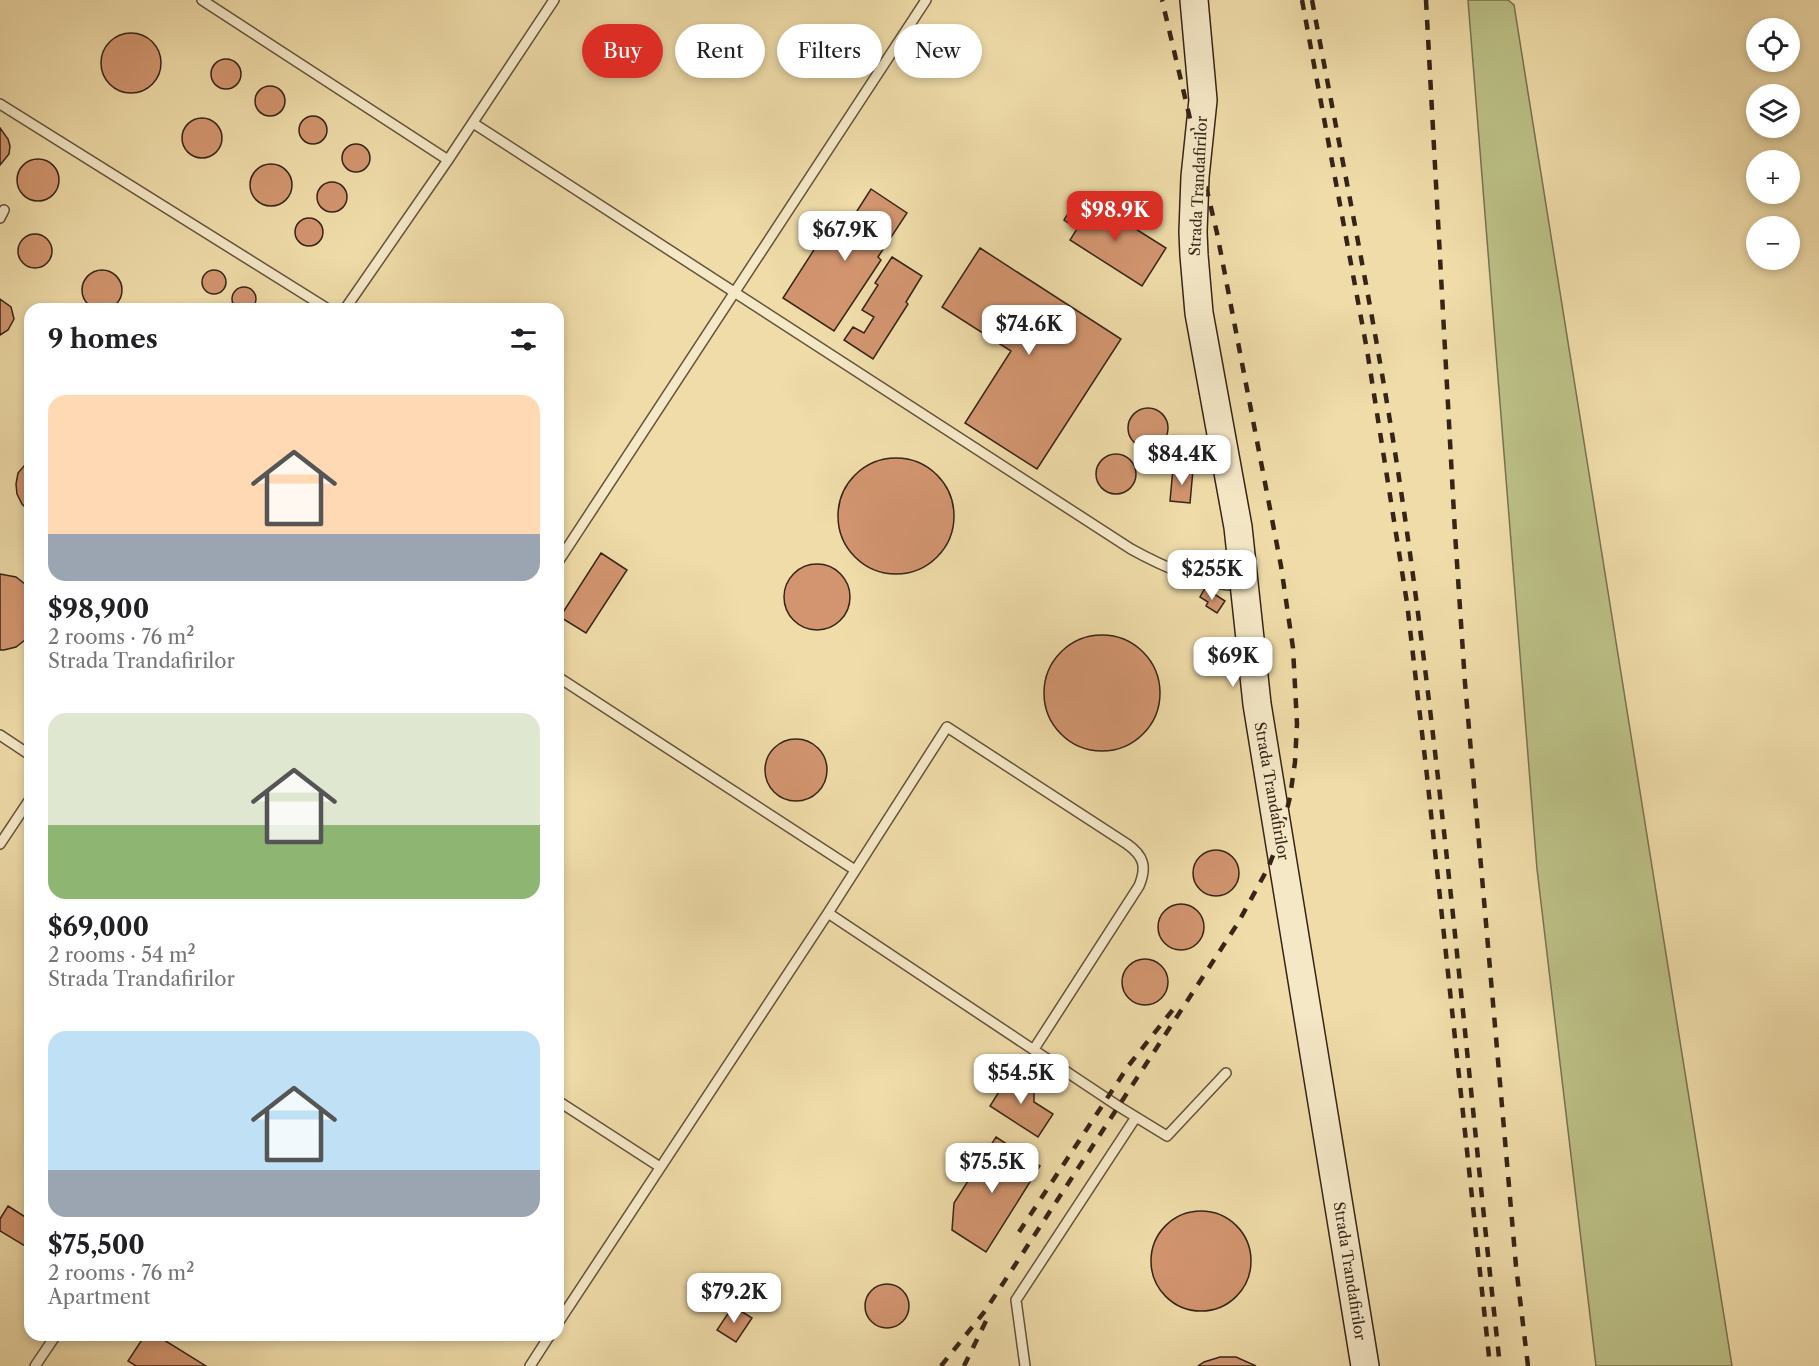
<!DOCTYPE html>
<html lang="en">
<head>
<meta charset="utf-8">
<style>
	:root { --surface:#fff; --page:#f2f2f2; --text:#202124; --muted:#757577; --accent:#d93025 }
	body { margin:0; font-family:"Libre Caslon Text",serif; background:var(--page); color:var(--text); height:100vh; display:flex; flex-direction:column; font-size:22px; white-space:nowrap }
	* { box-sizing:border-box; margin:0 }
	p { font-size:20px; color:var(--muted) }
	.icon { flex:none; width:33px; height:33px; fill:none; stroke:currentColor; stroke-width:2; stroke-linecap:round; stroke-linejoin:round }
	.map { position:relative; flex:1; overflow:hidden }
	.panel { position:absolute; left:24px; top:303px; width:540px; height:1038px; display:flex; flex-direction:column; background:var(--surface); border-radius:18px; box-shadow:0 3px 9px #0003 }
	.panel>* { flex:none }
	.banner { position:absolute; left:582px; top:24px; width:570px; height:54px; display:flex; gap:12px }
	.buttons { position:absolute; left:1746px; top:18px; display:grid; gap:12px }
	.buttons a { display:grid; place-items:center; width:54px; height:54px; border-radius:50%; background:var(--surface); box-shadow:0 3px 9px #0003; font-size:30px }
	.price { position:absolute; translate:-50% -51px; padding:0 14px; border-radius:12px; background:#fff; color:#222; font-size:20px; line-height:39px; filter:drop-shadow(0 2px 3px #0008) }
	.price::after { content:''; position:absolute; left:50%; top:36px; width:18px; height:14px; margin-left:-9px; background:inherit; clip-path:polygon(0 0,100% 0,50% 100%) }
	.price.selected { background:var(--accent); color:#fff }
	ul { padding:0; list-style:none }
	li { display:grid; align-content:center; gap:12px; height:318px; padding:0 24px }
	li span { display:grid; place-items:center; height:186px; border-radius:18px; color:#555 }
	li>.icon { margin-inline-start:auto }
	span .icon { width:108px; height:108px; fill:#fffc; stroke-width:1 }
	li b { font-size:26px }
	h2 { display:flex; justify-content:space-between; align-items:center; height:72px; padding:0 24px; font-size:26px }
	.tag { padding:0 21px; border-radius:27px; background:var(--surface); box-shadow:0 3px 9px #0003; font-size:21px; line-height:54px }
	.tag.selected { background:var(--accent); color:#fff }
	.map>svg:first-child { display:block }
	.green { fill:#bbc086; stroke:#78724f; stroke-width:1.5 }
	.building { fill:#d2956f; stroke:#362418; stroke-width:1.5 }
	.lines { fill:none; stroke-linecap:round; stroke-linejoin:round }
	.service-casing { stroke:#64523c; stroke-width:12 }
	.secondary-casing { stroke:#362418; stroke-width:30 }
	.service { stroke:#f5e8c7; stroke-width:9 }
	.secondary { stroke:#f5e8c7; stroke-width:27 }
	.rail { stroke:#362418; stroke-width:4.5; stroke-dasharray:10 10; stroke-linecap:butt }
	.labels { text-anchor:middle; dominant-baseline:central; stroke-width:6; stroke-linejoin:round; paint-order:stroke }
	.street-label { font-size:15px; fill:#362418; stroke:#f5e8c7 }
</style>
</head>
<body>
<div class="map">
<svg width="1819" height="1366" viewBox="0 0 1819 1366">
	<rect width="100%" height="100%" fill="#efdca9"/>
	<filter id="stains"><feTurbulence type="fractalNoise" baseFrequency=".00333" numOctaves="4"/><feColorMatrix values="0 0 0 0 .2 0 0 0 0 .09 0 0 0 0 .02 0 0 0 .5 -.17"/></filter>
	<radialGradient id="worn" r=".72"><stop offset=".6" stop-color="#630" stop-opacity="0"/><stop offset="1" stop-color="#630" stop-opacity=".3"/></radialGradient>
	<path class="green" d="M1468,0H1508L1514,5L1732,1366H1596L1537,869Z"/>
	<path class="building" d="M101 63a30 30 0 1 1 60 0a30 30 0 1 1-60 0Z
		M211 74a15 15 0 1 1 30 0a15 15 0 1 1-30 0Z
		M255 101a15 15 0 1 1 30 0a15 15 0 1 1-30 0Z
		M299 130a14 14 0 1 1 28 0a14 14 0 1 1-28 0Z
		M182 138a20 20 0 1 1 40 0a20 20 0 1 1-40 0Z
		M0,128L8,139L10,146L9,154L0,165Z
		M342 158a14 14 0 1 1 28 0a14 14 0 1 1-28 0Z
		M17 180a21 21 0 1 1 42 0a21 21 0 1 1-42 0Z
		M250 185a21 21 0 1 1 42 0a21 21 0 1 1-42 0Z
		M317 197a15 15 0 1 1 30 0a15 15 0 1 1-30 0Z
		M871,189L907,213L878,257L881,260L834,331L783,298L830,225L843,233Z
		M1093,202L1166,248L1142,286L1070,240L1077,229L1064,220L1072,207L1076,210L1079,205L1088,210Z
		M295 232a14 14 0 1 1 28 0a14 14 0 1 1-28 0Z
		M18 251a17 17 0 1 1 34 0a17 17 0 1 1-34 0Z
		M980,248L1121,339L1037,469L965,423L1011,351L942,307Z
		M892,257L922,276L906,302L908,304L873,359L844,340L853,327L864,333L874,317L862,310L878,285L875,283Z
		M82 290a20 20 0 1 1 40 0a20 20 0 1 1-40 0Z
		M202 282a12 12 0 1 1 24 0a12 12 0 1 1-24 0Z
		M232 299a12 12 0 1 1 24 0a12 12 0 1 1-24 0Z
		M0,299L11,307L14,319L8,330L0,335Z
		M1128 428a20 20 0 1 1 40 0a20 20 0 1 1-40 0Z
		M1096 474a20 20 0 1 1 40 0a20 20 0 1 1-40 0Z
		M838 516a58 58 0 1 1 116 0a58 58 0 1 1-116 0Z
		M30,459V512L22,504L17,494L16,484L18,473Z
		M1173,468L1193,470L1190,503L1170,501Z
		M601,553L627,570L586,633L560,617Z
		M784 597a33 33 0 1 1 66 0a33 33 0 1 1-66 0Z
		M0,574L16,577L30,588V636L16,647L4,650H0Z
		M1205,588L1225,601L1217,613L1206,606L1208,602L1200,597Z
		M1044 693a58 58 0 1 1 116 0a58 58 0 1 1-116 0Z
		M765 770a31 31 0 1 1 62 0a31 31 0 1 1-62 0Z
		M1193 873a23 23 0 1 1 46 0a23 23 0 1 1-46 0Z
		M1158 927a23 23 0 1 1 46 0a23 23 0 1 1-46 0Z
		M1122 982a23 23 0 1 1 46 0a23 23 0 1 1-46 0Z
		M1012,1071L1034,1085V1102L1053,1114L1038,1137L990,1106Z
		M996,1137L1040,1166L986,1252L952,1230L954,1203Z
		M8,1206L30,1220V1249L0,1231V1219Z
		M1151 1261a50 50 0 1 1 100 0a50 50 0 1 1-100 0Z
		M865 1306a22 22 0 1 1 44 0a22 22 0 1 1-44 0Z
		M733,1306L752,1318L736,1342L717,1330Z
		M145,1335H156L206,1366H136L128,1361Z
		M1220,1357H1236L1256,1366H1198L1204,1362Z"/>
	<g class="lines">
		<g class="service-casing">
			<path id="service" d="M202,0L448,160
				M0,104L328,309
				M473,123L1131,549C1160,565 1195,581 1228,585
				M0,218L4,210
				M345,309L448,160L554,0
				M558,562L926,0
				M558,677L855,870
				M0,735L30,755
				M0,844L30,799
				M828,913L1118,1106L1167,1136L1226,1073
				M558,1101L660,1167
				M558,1323L828,913L947,727L1127,844C1144,856 1147,867 1139,886L1034,1049
				M35,1366L56,1335
				M530,1366L550,1335
				M1025,1366L1016,1300L1136,1117"/>
		</g>
		<g class="secondary-casing">
			<path id="secondary" d="M1194,0L1203,100L1195,177L1193,232L1194,255L1199,313L1238,527L1257,704L1365,1366"/>
		</g>
		<use href="#service" class="service"/>
		<use href="#secondary" class="secondary"/>
		<path class="rail" d="M1302,0L1367,350L1407,603L1427,776L1490,1366
			M1312,0C1345,177 1382,354 1407,532C1446,809 1469,1088 1500,1366
			M1426,0L1455,533L1465,683L1516,1266L1528,1366
			M1019,1232L1129,1065L1175,1007
			M941,1366L985,1311L1238,923L1268,868L1280,838L1290,797L1295,762L1297,724L1293,648L1281,566L1217,233L1162,0
			M964,1366L987,1319"/>
	</g>
	<g class="labels">
		<g class="street-label">
			<text transform="translate(1198 186) rotate(-87)">Strada Trandafirilor</text>
			<text transform="translate(1272 791) rotate(80)">Strada Trandafirilor</text>
			<text transform="translate(1350 1271) rotate(81)">Strada Trandafirilor</text>
		</g>
	</g>
	<rect width="100%" height="100%" filter="url(#stains)"/>
	<rect width="100%" height="100%" fill="url(#worn)"/>
</svg>
<div class="buttons">
<a><svg class="icon" aria-label="locate" viewBox="0 0 24 24"><circle cx="12" cy="12" r="6"/><path d="M12 2v4M12 18v4M2 12h4M18 12h4"/></svg></a>
<a><svg class="icon" aria-label="layers" viewBox="0 0 24 24"><path d="M12 4l9 5-9 5-9-5zM3 14l9 5 9-5"/></svg></a>
<a>+</a>
<a>−</a>
</div>
<b class="price selected" style="left:1115px;top:242px">$98.9K</b>
<b class="price" style="left:845px;top:262px">$67.9K</b>
<b class="price" style="left:1029px;top:356px">$74.6K</b>
<b class="price" style="left:1182px;top:486px">$84.4K</b>
<b class="price" style="left:1212px;top:601px">$255K</b>
<b class="price" style="left:1233px;top:688px">$69K</b>
<b class="price" style="left:1021px;top:1105px">$54.5K</b>
<b class="price" style="left:992px;top:1194px">$75.5K</b>
<b class="price" style="left:734px;top:1324px">$79.2K</b>
<div class="banner">
<a class="tag selected">Buy</a>
<a class="tag">Rent</a>
<a class="tag">Filters</a>
<a class="tag">New</a>
</div>
<section class="panel">
<h2>9 homes<svg class="icon" aria-label="filters" viewBox="0 0 24 24"><path d="M4 7h16M4 17h16"/><circle cx="9" cy="7" r="2"/><circle cx="15" cy="17" r="2"/></svg></h2>
<ul>
<li><span style="background:linear-gradient(#ffd9b3 75%,#9aa5b1 0)"><svg class="icon" aria-label="home" viewBox="0 0 24 24"><path d="M3 11l9-7 9 7M6 9v11h12V9"/></svg></span><div><b>$98,900</b><p>2 rooms · 76 m²</p><p>Strada Trandafirilor</p></div></li>
<li><span style="background:linear-gradient(#dfe7d0 60%,#8fb573 0)"><svg class="icon" aria-label="home" viewBox="0 0 24 24"><path d="M3 11l9-7 9 7M6 9v11h12V9"/></svg></span><div><b>$69,000</b><p>2 rooms · 54 m²</p><p>Strada Trandafirilor</p></div></li>
<li><span style="background:linear-gradient(#bfe0f5 75%,#9aa5b1 0)"><svg class="icon" aria-label="home" viewBox="0 0 24 24"><path d="M3 11l9-7 9 7M6 9v11h12V9"/></svg></span><div><b>$75,500</b><p>2 rooms · 76 m²</p><p>Apartment</p></div></li>
</ul>
</section>
</div>
</body>
</html>
